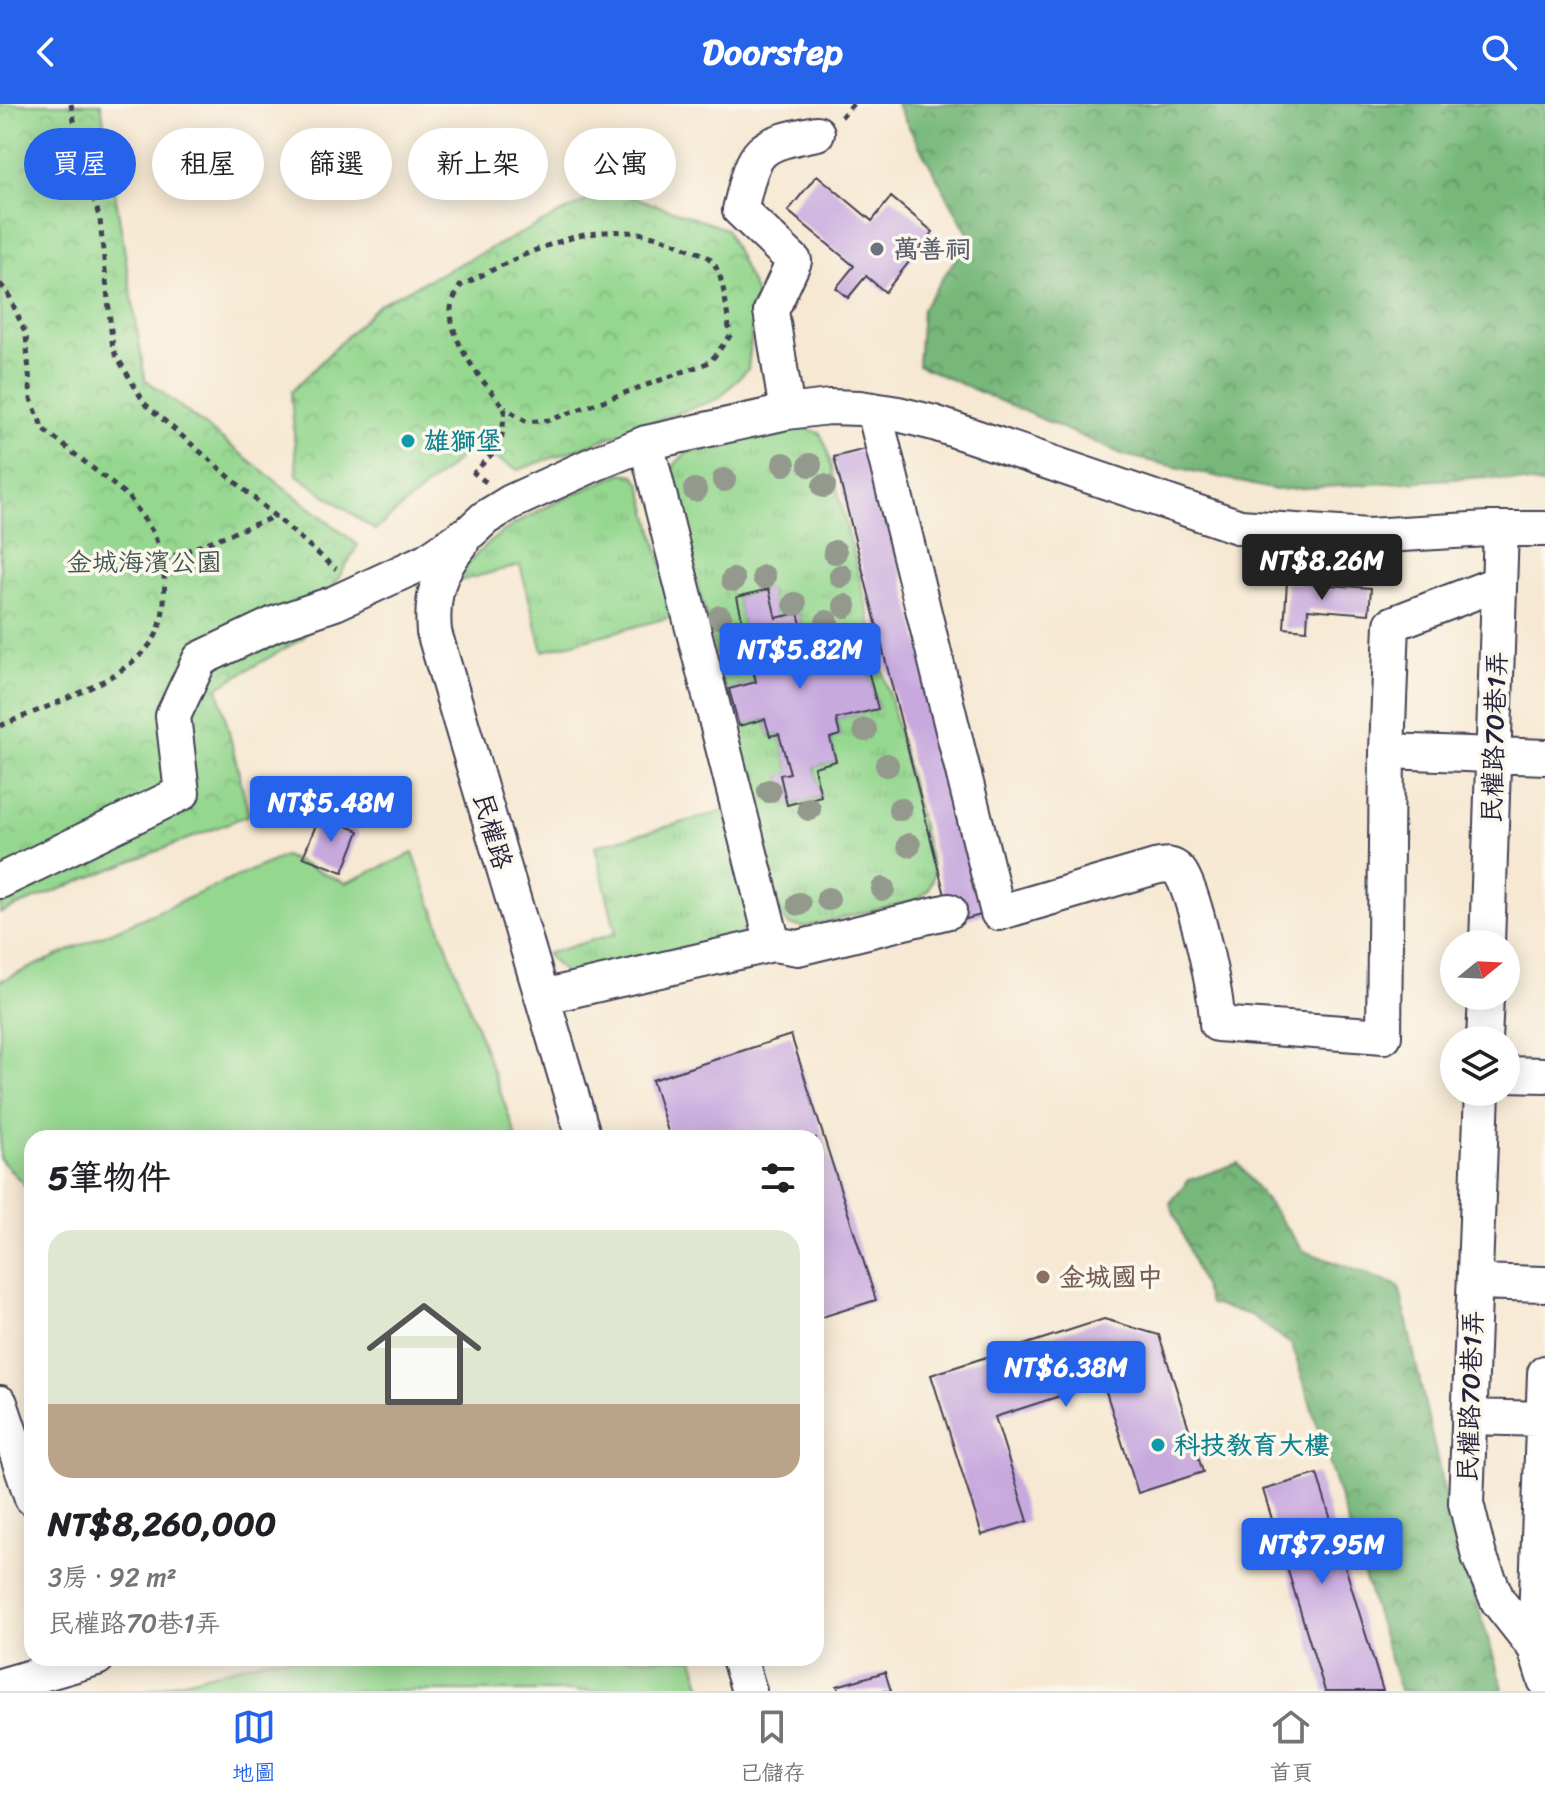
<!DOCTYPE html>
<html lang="zh-TW">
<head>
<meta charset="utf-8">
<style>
	:root { --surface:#fff; --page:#f2f2f2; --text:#202124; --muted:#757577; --line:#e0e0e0; --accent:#2563eb }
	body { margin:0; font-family:Sriracha,"LXGW WenKai TC",sans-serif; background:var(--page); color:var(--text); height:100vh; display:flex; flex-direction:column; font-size:30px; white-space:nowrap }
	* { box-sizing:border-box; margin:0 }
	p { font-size:26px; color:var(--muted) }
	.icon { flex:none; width:44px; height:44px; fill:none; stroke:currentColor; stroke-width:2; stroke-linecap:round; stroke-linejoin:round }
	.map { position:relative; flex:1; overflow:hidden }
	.sheet { position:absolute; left:24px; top:1026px; width:800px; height:536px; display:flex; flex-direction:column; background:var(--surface); border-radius:24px; box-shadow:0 4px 20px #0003 }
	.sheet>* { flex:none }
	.banner { position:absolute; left:24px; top:24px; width:800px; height:72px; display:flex; gap:16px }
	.needle { width:52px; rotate:72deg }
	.buttons { position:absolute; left:1440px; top:826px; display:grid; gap:16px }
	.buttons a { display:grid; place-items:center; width:80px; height:80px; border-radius:50%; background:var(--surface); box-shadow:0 4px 20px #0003; font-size:40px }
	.price { position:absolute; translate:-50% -68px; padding:0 18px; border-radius:8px; background:var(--accent); color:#fff; font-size:26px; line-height:52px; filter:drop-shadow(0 2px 4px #0008) }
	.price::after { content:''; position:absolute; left:50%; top:48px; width:24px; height:18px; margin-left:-12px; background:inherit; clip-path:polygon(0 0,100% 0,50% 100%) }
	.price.current { background:#222; color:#fff }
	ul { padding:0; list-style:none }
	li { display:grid; align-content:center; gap:16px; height:424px; padding:0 24px }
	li+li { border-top:2px solid var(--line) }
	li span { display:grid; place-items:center; height:248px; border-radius:24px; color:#555 }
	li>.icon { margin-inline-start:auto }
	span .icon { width:144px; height:144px; fill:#fffc; stroke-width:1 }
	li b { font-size:34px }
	h2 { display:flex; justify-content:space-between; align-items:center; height:96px; padding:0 24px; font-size:34px }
	.tag { padding:0 28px; border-radius:36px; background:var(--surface); box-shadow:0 4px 20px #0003; font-size:28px; line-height:72px }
	.tag.current { background:var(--accent); color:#fff }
	header { display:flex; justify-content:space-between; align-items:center; height:104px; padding:0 24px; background:var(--accent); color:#fff; font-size:36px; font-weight:700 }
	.dock { display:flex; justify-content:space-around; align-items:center; height:112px; border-top:2px solid var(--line); background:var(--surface); font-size:22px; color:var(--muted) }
	.dock a { display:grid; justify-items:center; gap:4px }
	.dock .current { color:var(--accent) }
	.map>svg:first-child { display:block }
	.grass { fill:url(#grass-tufts); stroke:#5b7c65; stroke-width:2 }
	.forest { fill:url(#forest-crowns); stroke:#4c6d5a; stroke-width:2 }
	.park { fill:url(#park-crowns); stroke:#5b7c65; stroke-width:2 }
	.pitch { fill:#94d78f; stroke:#5b7c65; stroke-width:2 }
	.building { fill:#c7a9de }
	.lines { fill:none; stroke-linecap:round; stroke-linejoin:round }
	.minor-casing { stroke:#424052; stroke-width:38 }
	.path { stroke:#424052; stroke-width:5; stroke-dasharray:6 6; stroke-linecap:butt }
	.minor { stroke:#fff; stroke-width:34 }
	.tree { fill:#94998d }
	.worship-dot { fill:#6b7280; stroke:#fbf7ec; stroke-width:3 }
	.culture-dot { fill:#0f9aa8; stroke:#fbf7ec; stroke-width:3 }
	.education-dot { fill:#8d6e63; stroke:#fbf7ec; stroke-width:3 }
	.labels { text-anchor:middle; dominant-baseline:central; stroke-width:7; stroke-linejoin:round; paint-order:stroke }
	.worship-label { font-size:26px; font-weight:bold; fill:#5b616d; stroke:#fbf7ec; text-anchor:start }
	.culture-label { font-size:26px; font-weight:bold; fill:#0d838f; stroke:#fbf7ec; text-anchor:start }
	.park-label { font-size:26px; fill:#445854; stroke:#fbf7ec }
	.street-label { font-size:26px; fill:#22223b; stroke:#fbf7ec }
	.education-label { font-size:26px; font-weight:bold; fill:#785e54; stroke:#fbf7ec; text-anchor:start }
</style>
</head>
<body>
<header><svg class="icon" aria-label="back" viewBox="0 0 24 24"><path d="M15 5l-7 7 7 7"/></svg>Doorstep<svg class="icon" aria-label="search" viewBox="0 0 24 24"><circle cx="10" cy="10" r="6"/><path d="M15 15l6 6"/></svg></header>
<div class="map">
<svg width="1545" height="1587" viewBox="0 0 1545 1587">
	<defs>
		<pattern id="grass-tufts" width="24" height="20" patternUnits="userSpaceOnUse" patternTransform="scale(2)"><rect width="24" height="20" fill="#94d78f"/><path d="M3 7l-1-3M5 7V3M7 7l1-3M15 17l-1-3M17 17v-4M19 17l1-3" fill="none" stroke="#7fb87c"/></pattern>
		<pattern id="forest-crowns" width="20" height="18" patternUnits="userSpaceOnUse" patternTransform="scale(2)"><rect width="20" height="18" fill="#77b87a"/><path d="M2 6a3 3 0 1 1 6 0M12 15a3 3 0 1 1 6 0" fill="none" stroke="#619565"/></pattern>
		<pattern id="park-crowns" width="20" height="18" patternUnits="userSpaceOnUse" patternTransform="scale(2)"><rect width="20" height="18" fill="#94d78f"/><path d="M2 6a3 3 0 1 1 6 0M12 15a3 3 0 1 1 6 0" fill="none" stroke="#7fb87c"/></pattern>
	</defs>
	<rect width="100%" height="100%" fill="#fbf7ec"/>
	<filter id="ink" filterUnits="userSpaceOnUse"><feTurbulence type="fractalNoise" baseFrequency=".0125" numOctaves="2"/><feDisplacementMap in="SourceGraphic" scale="16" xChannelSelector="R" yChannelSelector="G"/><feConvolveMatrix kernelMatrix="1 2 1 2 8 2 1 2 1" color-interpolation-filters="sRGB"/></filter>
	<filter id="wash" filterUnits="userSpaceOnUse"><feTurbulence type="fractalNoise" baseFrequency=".006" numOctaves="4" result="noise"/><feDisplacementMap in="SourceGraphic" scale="32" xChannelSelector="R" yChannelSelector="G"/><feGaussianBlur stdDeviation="1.8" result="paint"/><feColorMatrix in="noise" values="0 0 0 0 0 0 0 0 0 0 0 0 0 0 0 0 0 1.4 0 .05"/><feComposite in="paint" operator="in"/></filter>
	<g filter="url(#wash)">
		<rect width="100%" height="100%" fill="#f6e8d2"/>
		<path class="grass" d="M801,323L820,329L827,344L934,770L929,785L919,795L804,823L789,821L781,811L734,623L765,615L770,632L779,630L790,669L780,672L787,701L821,693L814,663L836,657L830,634L840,631L836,615L878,604L860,535L818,545L815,529L804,531L798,509L776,514L769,485L737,493L744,522L752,521L762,559L752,562L756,578L725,586L669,372L676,359L686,349Z
			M622,369L634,371L641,380L675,512L543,547L520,461L456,478C490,418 563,397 622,369Z
			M725,707L750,806L748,820L740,832L566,871L546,850L616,829L595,742Z"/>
		<path class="forest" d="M896,0H1545V381L1486,373L1275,386L1124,351L918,261L922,205L970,133Z
			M1238,1059L1304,1147L1399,1182L1446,1396L1503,1584L1499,1587H1400L1292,1241L1251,1211L1210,1200L1170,1099L1189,1076Z"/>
		<path class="park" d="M0,0H101L145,275L358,441L303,534L218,583L249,711L0,809Z
			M610,85L726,125L756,190L748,265L718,295L518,366L473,343L375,426L297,371L291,288L379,200Z"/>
		<path class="pitch" d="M413,749L517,1034H32V1089L0,1055V877L284,752L346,779Z
			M270,1554H693L703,1587H147Z"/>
		<g id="blocks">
			<path class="building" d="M817,71L872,117L891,93L933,128L885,188L866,172L848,194L836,184L854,162L788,107Z
				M870,344L988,809L952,819L834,353Z
				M1287,478L1371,484L1369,510L1308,505L1307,526L1284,524Z
				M769,485L776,514L798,509L804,531L815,529L818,545L860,535L878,605L836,615L840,631L830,634L836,657L814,663L821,692L787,701L780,671L790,669L779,630L770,632L765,615L739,622L729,585L756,578L752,562L762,559L752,521L744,523L737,493Z
				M320,711L359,727L343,768L303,753Z
				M791,931L876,1196L816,1215V1034H670L652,976Z
				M1104,1215L1159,1231L1203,1368L1138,1389L1103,1278L995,1313L1028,1417L982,1431L931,1271Z
				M1317,1370L1383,1587H1325L1263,1386Z
				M885,1568L891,1587H839L837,1582Z"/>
		</g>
	</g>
	<g filter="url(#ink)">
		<use href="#blocks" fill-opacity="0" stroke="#424052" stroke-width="2"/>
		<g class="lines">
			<g class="minor-casing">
				<path id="minor" d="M874,306L998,809L1155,763C1165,761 1172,759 1179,767C1194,784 1218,895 1217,920L1384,932L1387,647L1392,520L1499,479
					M787,308L771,207L794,157L740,106C755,45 754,41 817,29
					M646,339L773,840
					M461,440C438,467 431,493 434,528L584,1034
					M1387,647L1545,653
					M0,777L182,689L173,612L200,555L274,520L335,499L426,457L471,427L485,414L511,398L594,360L646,339L787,308L829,303L860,304L898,310L934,319L1240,423L1368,432L1488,425H1545
					M1487,840L1501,425
					M542,893L773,840L798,844L949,807
					M1484,936L1486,892
					M1506,970L1545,971
					M1482,988L1466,1399L1479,1452L1498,1497L1535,1544L1545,1576
					M1475,1178L1545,1180
					M0,1299L32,1394
					M1469,1313L1545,1315
					M1545,1544H1535L1545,1269
					M739,1554L749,1587
					M0,1582L97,1554"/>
			</g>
			<path class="path" d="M71,0L80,47L100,116L113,246L145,300L336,465
				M841,13L853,0
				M0,180L8,189L26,231L31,295L43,325L129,393L154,430L163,456L276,412
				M486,378L474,369L501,340L505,304C484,279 450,240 451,205C451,198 457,189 460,182C532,147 601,105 682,142C690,146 704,149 710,155C725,169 727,212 730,232L710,258L550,316L527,318L505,304
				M0,622C45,602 142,573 159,524C166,501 165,480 163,457"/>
			<use href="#minor" class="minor"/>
		</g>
		<g class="tree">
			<circle cx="784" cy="360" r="12"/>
			<circle cx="810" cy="361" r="12"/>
			<circle cx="724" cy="376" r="12"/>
			<circle cx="824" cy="382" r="12"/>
			<circle cx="695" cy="386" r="12"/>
			<circle cx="835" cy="448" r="12"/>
			<circle cx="841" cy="472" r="12"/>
			<circle cx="764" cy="473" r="12"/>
			<circle cx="733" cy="476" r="12"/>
			<circle cx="795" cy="500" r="12"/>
			<circle cx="845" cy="502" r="12"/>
			<circle cx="720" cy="513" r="12"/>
			<circle cx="827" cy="518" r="12"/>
			<circle cx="865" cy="626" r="12"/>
			<circle cx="887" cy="661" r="12"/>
			<circle cx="769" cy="687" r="12"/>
			<circle cx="809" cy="705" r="12"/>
			<circle cx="900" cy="705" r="12"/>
			<circle cx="909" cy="741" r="12"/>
			<circle cx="883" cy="785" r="12"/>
			<circle cx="828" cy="795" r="12"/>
			<circle cx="799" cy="800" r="12"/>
		</g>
	</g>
	<circle class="worship-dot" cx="877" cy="145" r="8"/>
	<g class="culture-dot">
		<circle cx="408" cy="337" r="8"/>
		<circle cx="1158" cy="1341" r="8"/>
	</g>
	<circle class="education-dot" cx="1043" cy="1173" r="8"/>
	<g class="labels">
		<g class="worship-label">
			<text x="893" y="145">萬善祠</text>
		</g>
		<g class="culture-label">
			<text x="424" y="337">雄獅堡</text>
			<text x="1174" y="1341">科技教育大樓</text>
		</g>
		<g class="park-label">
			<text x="144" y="458">金城海濱公園</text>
		</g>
		<g class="street-label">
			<text transform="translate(1494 633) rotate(-88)">民權路70巷1弄</text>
			<text transform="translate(493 727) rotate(74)">民權路</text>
			<text transform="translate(1470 1292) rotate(-88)">民權路70巷1弄</text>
		</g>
		<g class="education-label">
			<text x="1059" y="1173">金城國中</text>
		</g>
	</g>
</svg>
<div class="buttons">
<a><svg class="needle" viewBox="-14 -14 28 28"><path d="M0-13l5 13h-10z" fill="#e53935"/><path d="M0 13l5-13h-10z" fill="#757577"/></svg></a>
<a><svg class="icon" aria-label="layers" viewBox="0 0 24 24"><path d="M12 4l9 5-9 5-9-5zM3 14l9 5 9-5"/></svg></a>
</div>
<b class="price current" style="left:1322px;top:498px">NT$8.26M</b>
<b class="price" style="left:800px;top:587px">NT$5.82M</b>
<b class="price" style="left:331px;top:740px">NT$5.48M</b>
<b class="price" style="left:1066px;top:1305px">NT$6.38M</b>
<b class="price" style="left:1322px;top:1482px">NT$7.95M</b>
<div class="banner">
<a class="tag current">買屋</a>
<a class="tag">租屋</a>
<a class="tag">篩選</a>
<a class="tag">新上架</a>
<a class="tag">公寓</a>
</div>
<section class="sheet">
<h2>5筆物件<svg class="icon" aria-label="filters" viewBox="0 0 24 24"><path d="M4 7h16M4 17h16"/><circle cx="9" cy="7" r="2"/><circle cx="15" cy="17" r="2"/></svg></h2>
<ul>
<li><span style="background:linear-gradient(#dfe7d0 70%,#b9a48a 0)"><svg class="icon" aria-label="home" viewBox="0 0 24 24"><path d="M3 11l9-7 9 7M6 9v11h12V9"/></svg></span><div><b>NT$8,260,000</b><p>3房 · 92 m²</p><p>民權路70巷1弄</p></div></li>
</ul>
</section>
</div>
<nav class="dock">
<a class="current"><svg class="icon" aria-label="map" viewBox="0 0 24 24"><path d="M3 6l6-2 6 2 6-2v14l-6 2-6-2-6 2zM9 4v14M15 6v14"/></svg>地圖</a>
<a><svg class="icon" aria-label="saved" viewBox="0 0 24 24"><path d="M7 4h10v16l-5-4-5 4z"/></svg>已儲存</a>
<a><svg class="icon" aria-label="home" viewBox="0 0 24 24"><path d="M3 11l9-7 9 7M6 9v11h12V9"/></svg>首頁</a>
</nav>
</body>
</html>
